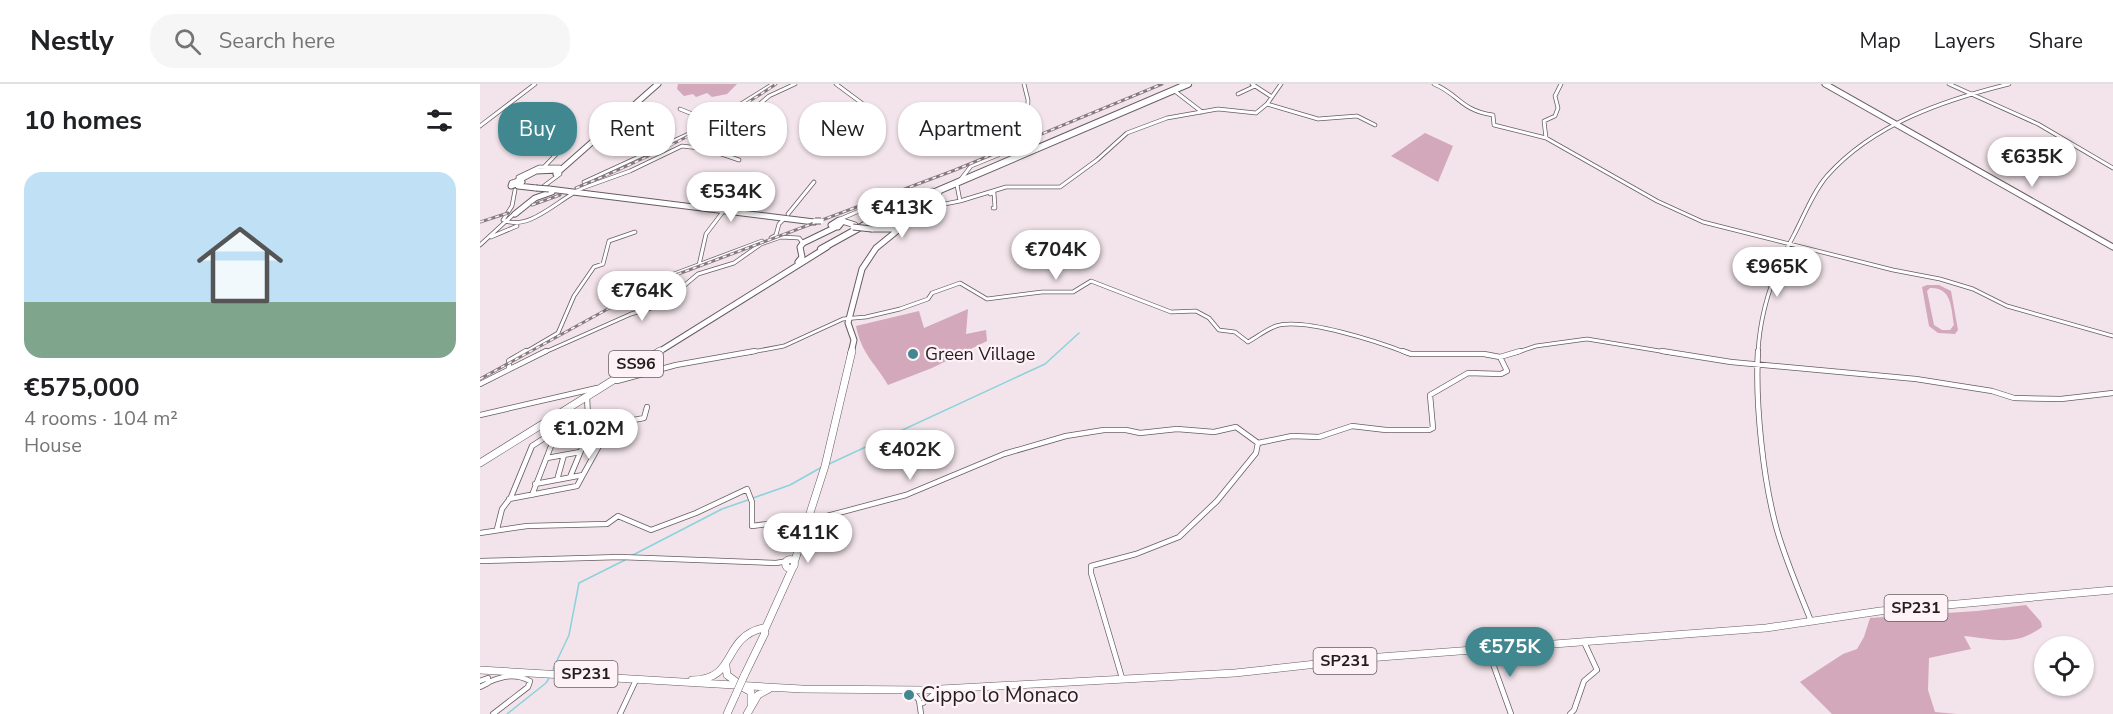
<!DOCTYPE html>
<html lang="en">
<head>
<meta charset="utf-8">
<style>
	:root { --surface:#fff; --page:#f6f6f6; --text:#202124; --muted:#757577; --line:#e0e0e0; --accent:#408790 }
	body { margin:0; font-family:"Nunito Sans",sans-serif; background:var(--page); color:var(--text); height:100vh; display:flex; flex-direction:column; font-size:22px; white-space:nowrap }
	* { box-sizing:border-box; margin:0 }
	p { font-size:20px; color:var(--muted) }
	.icon { flex:none; width:33px; height:33px; fill:none; stroke:currentColor; stroke-width:2; stroke-linecap:round; stroke-linejoin:round }
	.map { position:relative; flex:1; overflow:hidden }
	.drawer { display:flex; flex-direction:column; background:var(--surface); width:480px }
	.drawer>* { flex:none }
	.guide { position:absolute; left:18px; top:18px; width:570px; height:54px; display:flex; gap:12px }
	.controls { position:absolute; left:1554px; top:552px; display:grid; gap:12px }
	.controls a { display:grid; place-items:center; width:60px; height:60px; border-radius:50%; background:var(--surface); box-shadow:0 2px 4px #0004; font-size:30px }
	.price { position:absolute; translate:-50% -51px; padding:0 14px; border-radius:21px; background:#fff; color:#222; font-size:20px; line-height:39px; filter:drop-shadow(0 2px 3px #0008) }
	.price::after { content:''; position:absolute; left:50%; top:36px; width:18px; height:14px; margin-left:-9px; background:inherit; clip-path:polygon(0 0,100% 0,50% 100%) }
	.price.current { background:var(--accent); color:#fff }
	ul { padding:0; list-style:none }
	li { display:grid; align-content:center; gap:12px; height:318px; padding:0 24px }
	li span { display:grid; place-items:center; height:186px; border-radius:18px; color:#555 }
	li>.icon { margin-inline-start:auto }
	span .icon { width:108px; height:108px; fill:#fffc; stroke-width:1 }
	li b { font-size:26px }
	h2 { display:flex; justify-content:space-between; align-items:center; height:72px; padding:0 24px; font-size:26px }
	.chip { padding:0 21px; border-radius:24px; background:var(--surface); box-shadow:0 2px 4px #0004; font-size:21px; line-height:54px }
	.chip.current { background:var(--accent); color:#fff }
	header { display:flex; align-items:center; gap:36px; box-sizing:border-box; height:84px; padding:0 30px; background:var(--surface); border-bottom:2px solid var(--line) }
	header strong { font-size:28px }
	nav { display:flex; gap:33px; margin-inline-start:auto; font-size:21px }
	.search { width:420px; height:54px; background:var(--page); display:flex; align-items:center; gap:15px; box-sizing:border-box; padding:0 21px; border-radius:24px; color:var(--muted); font-size:22px }
	main { display:flex; flex:1; min-height:0 }
	.map>svg:first-child { display:block }
	.green { fill:#d3a8ba; fill-rule:evenodd }
	.lines { fill:none; stroke-linecap:round; stroke-linejoin:round }
	.stream { stroke:#8bd2dc; stroke-width:1.5 }
	.minor-far1-casing { stroke:#675c61; stroke-width:4.5 }
	.minor-casing { stroke:#675c61; stroke-width:6 }
	.major-far1-casing { stroke:#675c61; stroke-width:7 }
	.major-casing { stroke:#675c61; stroke-width:8 }
	.highway-casing { stroke:#675c61; stroke-width:8 }
	.minor-far1 { stroke:#fff; stroke-width:3 }
	.minor { stroke:#fff; stroke-width:4.5 }
	.major-far1 { stroke:#fff; stroke-width:5 }
	.major { stroke:#fff; stroke-width:7 }
	.highway { stroke:#fff; stroke-width:6 }
	.rail-casing { stroke:#857b7f; stroke-width:3 }
	.rail { stroke:#fff2f7; stroke-width:1.5; stroke-dasharray:4; stroke-linecap:butt }
	.minor-bridge-casing { stroke:#675c61; stroke-width:4.5; stroke-linecap:butt }
	.major-bridge-far1-casing { stroke:#675c61; stroke-width:7; stroke-linecap:butt }
	.major-bridge-casing { stroke:#675c61; stroke-width:8; stroke-linecap:butt }
	.minor-bridge { stroke:#fff; stroke-width:3 }
	.major-bridge-far1 { stroke:#fff; stroke-width:5 }
	.major-bridge { stroke:#fff; stroke-width:7 }
	.poi-dot { fill:#408790; stroke:#fff2f7; stroke-width:2 }
	.labels { text-anchor:middle; dominant-baseline:central; stroke-width:4.5; stroke-linejoin:round; paint-order:stroke }
	.shield { fill:#fff2f7; stroke:#645d60; stroke-width:1.5 }
	.shield-label { font-size:16px; font-weight:bold; fill:#221d1f }
	.poi-label { font-size:18px; fill:#221d1f; stroke:#fff2f7; text-anchor:start }
	.near-poi-label { font-size:21px; fill:#221d1f; stroke:#fff2f7; text-anchor:start }
</style>
</head>
<body>
<header>
<strong>Nestly</strong>
<div class="search"><svg class="icon" aria-label="search" viewBox="0 0 24 24"><circle cx="10" cy="10" r="6"/><path d="M15 15l6 6"/></svg>Search here</div>
<nav><a>Map</a><a>Layers</a><a>Share</a></nav>
</header>
<main>
<section class="drawer">
<h2>10 homes<svg class="icon" aria-label="filters" viewBox="0 0 24 24"><path d="M4 7h16M4 17h16"/><circle cx="9" cy="7" r="2"/><circle cx="15" cy="17" r="2"/></svg></h2>
<ul>
<li><span style="background:linear-gradient(#bfe0f5 70%,#7fa58c 0)"><svg class="icon" aria-label="home" viewBox="0 0 24 24"><path d="M3 11l9-7 9 7M6 9v11h12V9"/></svg></span><div><b>€575,000</b><p>4 rooms · 104 m²</p><p>House</p></div></li>
</ul>
</section>
<div class="map">
<svg width="1633" height="630" viewBox="0 0 1633 630">
	<rect width="100%" height="100%" fill="#f2e4ea"/>
	<path class="green" d="M198,0H257L247,10L232,13L227,9L216,13L213,10L204,12L197,5Z
		M945,49L973,62L958,98L911,72Z
		M1447,201H1459L1471,207L1478,246L1475,250L1458,249L1449,242L1442,203ZM1450,204C1472,203 1471,224 1474,241L1470,246H1462L1454,241L1447,207Z
		M488,225L486,250L506,246L507,257L452,284L408,301C394,277 382,271 376,242L439,227L444,244Z
		M1546,521L1561,538L1562,543C1535,563 1515,555 1484,552L1491,565L1449,574L1448,606L1455,628L1477,630H1352L1320,598L1363,570L1377,565L1384,553L1390,534L1497,527Z"/>
	<g class="lines">
		<path class="stream" d="M349,380L565,280L599,249
			M273,414L310,401L342,383
			M151,472L242,425L268,416
			M73,585L89,551L99,499L145,476
			M27,630L66,599L69,594"/>
		<g class="minor-far1-casing">
			<path id="minor-far1" d="M356,0L383,20L402,45
				M772,0L792,13
				M954,0C980,11 980,26 1013,31L1014,41L1066,54L1177,117L1223,138L1413,186L1460,195L1493,205L1527,222L1633,252
				M1469,0L1558,40L1633,84
				M696,8L722,28
				M758,10L775,2
				M787,20L838,35L877,32L895,41
				M200,25L232,38
				M0,42L55,0
				M1066,54L1064,37L1075,32L1078,24L1075,12L1081,0
				M218,62L238,45L237,41
				M242,67L232,61L289,12L315,0
				M64,83L88,58
				M38,93L59,83H80
				M481,95L491,82L518,71L520,65L547,42L548,16L544,0
				M104,98L215,47L227,40L219,36L222,33L237,35L293,0
				M477,101L480,117
				M64,102L80,90
				M35,106L32,122L23,136C46,147 73,121 92,110
				M97,106L150,87L202,62L227,65L259,76
				M510,110L514,109L515,124H513
				M444,124L480,117L526,103H580L617,76L647,49L687,34L738,25L776,29L787,20L801,0
				M308,130L334,98
				M434,133L447,117L460,109
				M358,136L407,115L453,106
				M11,153L37,142
				M291,154L296,151L299,140L303,136
				M0,161L35,129
				M219,181L226,150L242,129
				M144,213L178,196L282,157
				M44,269L78,249L94,212L114,183L123,180L129,157L155,148
				M63,269L151,230L181,221L218,190L254,179L281,160L301,153L319,154L323,159
				M267,269L304,262L363,235L386,233L420,225L448,215L452,209L480,199L507,215L562,208H593L611,197L691,228L716,227L729,234L739,246L755,248L768,258C777,253 787,245 796,242C823,233 899,258 927,269
				M1035,269L1056,262L1107,255L1192,269
				M1278,269C1280,226 1293,189 1314,151C1324,132 1333,108 1347,92C1393,40 1464,16 1529,0"/>
		</g>
		<g class="minor-casing">
			<path id="minor" d="M923,267L931,270H1004L1020,273
				M1182,267L1251,278L1436,295L1512,307L1534,314L1581,315L1633,309
				M1278,267C1275,319 1283,396 1297,446C1306,477 1319,507 1331,537
				M29,284V277L46,267
				M137,297L196,281L275,267
				M0,300L66,267
				M107,313L108,332
				M0,331L117,304
				M118,343L164,334L167,323
				M79,356L107,350
				M67,374L100,368
				M90,393L108,350
				M77,396L84,371
				M55,400L103,391
				M52,411L73,357L78,356L83,343
				M29,415L97,402L125,351L104,333
				M17,445L22,425L31,413L52,362L100,331L107,330
				M0,449L47,442L127,440L138,432L171,446L216,429L267,405L272,418V442L347,432L426,411L524,370L586,352L624,346H646L660,349L697,345L734,348L756,343L778,359
				M0,477L140,473L296,479L308,477
				M1008,566L1031,630
				M642,594L611,489V482L656,470L699,453L737,417L776,369L778,359L812,352L839,353L872,342L906,346H949L953,344L950,311L988,289L1021,290L1027,287L1020,273L1040,267
				M0,597L8,594
				M9,598C23,592 36,589 50,597L48,603L13,630
				M0,603L8,599V594
				M432,608L439,616L441,630
				M443,619L459,606
				M140,630L156,596
				M1090,630L1094,626L1104,597L1117,586L1104,558"/>
		</g>
		<g class="major-far1-casing">
			<path id="major-far1" d="M1345,0L1633,163
				M76,90L178,0
				M37,97L56,87L78,86
				M39,97L42,98L31,102L32,99Z
				M38,102L56,104
				M69,105L334,138
				M411,129L419,127L425,132L434,133L430,137L424,136
				M35,130L55,114L72,108
				M362,138L358,143L351,141L359,136L375,141
				M392,145H416
				M318,178L322,173L320,163L323,159L356,143
				M177,269L347,163
				M371,269L374,256L368,239L382,185L396,164L423,142"/>
		</g>
		<g class="major-casing">
			<path id="major" d="M0,379L180,267
				M305.5 480a4.5 4.5 0 1 1 9 0a4.5 4.5 0 1 1-9 0Z
				M315,476L345,382L372,267
				M285,545L313,483
				M246,582L247,591L258,599
				M0,586L322,605L443,606L755,589L900,573L1286,544L1400,527L1633,506
				M212,596C258,596 241,554 283,544L285,549L264,592
				M262,603L271,608V620
				M247,630L256,610
				M267,630L278,611L289,605"/>
		</g>
		<g class="highway-casing">
			<path id="highway" d="M429,131L425,126L430,120
				M341,165L406,129L708,0"/>
		</g>
		<use href="#minor-far1" class="minor-far1"/>
		<use href="#minor" class="minor"/>
		<use href="#major-far1" class="major-far1"/>
		<use href="#major" class="major"/>
		<use href="#highway" class="highway"/>
		<g class="rail-casing">
			<path id="rail" d="M96,104C166,75 233,43 296,0
				M52,121L80,111
				M0,138L28,129
				M0,295L177,198L475,86L682,0"/>
		</g>
		<use href="#rail" class="rail"/>
		<g class="minor-bridge-casing">
			<path id="minor-bridge" d="M233,38L237,41"/>
		</g>
		<g class="major-bridge-far1-casing">
			<path id="major-bridge-far1" d="M56,104L69,105
				M335,137H341
				M373,143L392,145"/>
		</g>
		<g class="major-bridge-casing">
			<path id="major-bridge" d="M256,610L264,592"/>
		</g>
		<use href="#minor-bridge" class="minor-bridge"/>
		<use href="#major-bridge-far1" class="major-bridge-far1"/>
		<use href="#major-bridge" class="major-bridge"/>
	</g>
	<g class="poi-dot">
		<circle cx="433" cy="270" r="6"/>
		<circle cx="429" cy="611" r="6"/>
	</g>
	<g class="labels">
		<g class="shield">
			<rect x="129" y="267" width="54" height="26" rx="4.5"/>
			<rect x="1404.5" y="511" width="63" height="26" rx="4.5"/>
			<rect x="833.5" y="564" width="63" height="26" rx="4.5"/>
			<rect x="74.5" y="577" width="63" height="26" rx="4.5"/>
		</g>
		<g class="shield-label">
			<text x="156" y="280">SS96</text>
			<text x="1436" y="524">SP231</text>
			<text x="865" y="577">SP231</text>
			<text x="106" y="590">SP231</text>
		</g>
		<g class="poi-label">
			<text x="445" y="270">Green Village</text>
		</g>
		<g class="near-poi-label">
			<text x="441" y="611">Cippo lo Monaco</text>
		</g>
	</g>
</svg>
<div class="controls">
<a><svg class="icon" aria-label="locate" viewBox="0 0 24 24"><circle cx="12" cy="12" r="6"/><path d="M12 2v4M12 18v4M2 12h4M18 12h4"/></svg></a>
</div>
<b class="price" style="left:1552px;top:104px">€635K</b>
<b class="price" style="left:251px;top:139px">€534K</b>
<b class="price" style="left:422px;top:155px">€413K</b>
<b class="price" style="left:576px;top:197px">€704K</b>
<b class="price" style="left:1297px;top:214px">€965K</b>
<b class="price" style="left:162px;top:238px">€764K</b>
<b class="price" style="left:109px;top:376px">€1.02M</b>
<b class="price" style="left:430px;top:397px">€402K</b>
<b class="price" style="left:328px;top:480px">€411K</b>
<b class="price current" style="left:1030px;top:594px">€575K</b>
<div class="guide">
<a class="chip current">Buy</a>
<a class="chip">Rent</a>
<a class="chip">Filters</a>
<a class="chip">New</a>
<a class="chip">Apartment</a>
</div>
</div>
</main>
</body>
</html>
